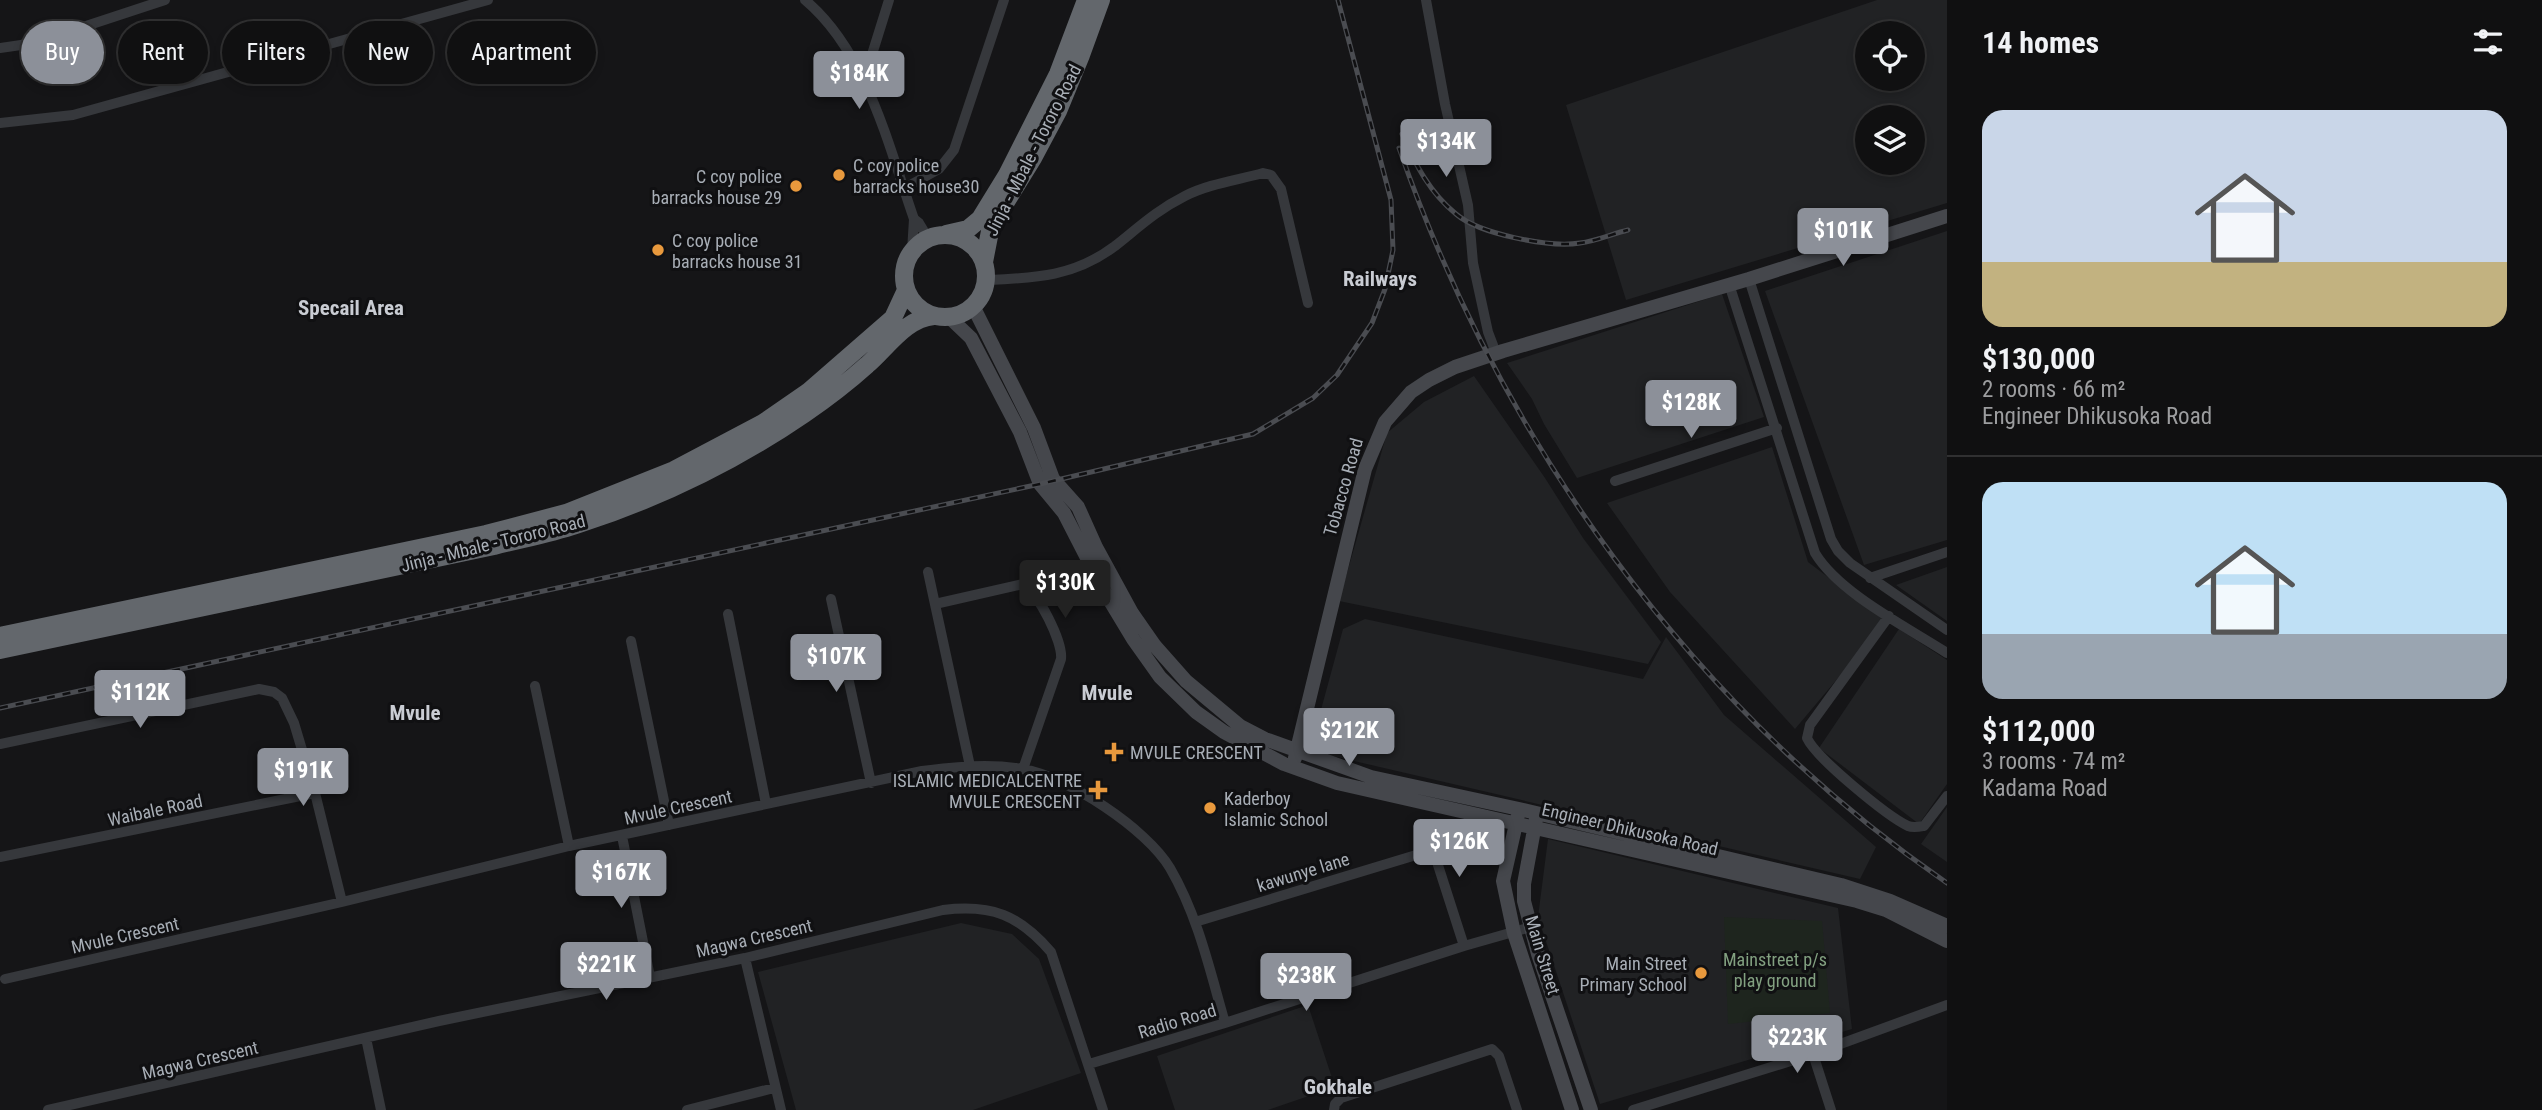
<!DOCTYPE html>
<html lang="en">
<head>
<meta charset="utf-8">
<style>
	:root { --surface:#101011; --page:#19191a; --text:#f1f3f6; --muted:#9c9d9f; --line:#303031; --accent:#8c9099 }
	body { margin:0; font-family:"Roboto Condensed",sans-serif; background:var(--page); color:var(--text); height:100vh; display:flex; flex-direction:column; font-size:26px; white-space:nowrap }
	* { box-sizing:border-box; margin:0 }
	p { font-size:23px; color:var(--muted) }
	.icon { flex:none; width:38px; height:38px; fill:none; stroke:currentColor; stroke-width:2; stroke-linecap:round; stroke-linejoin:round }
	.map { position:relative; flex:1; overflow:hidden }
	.panel { display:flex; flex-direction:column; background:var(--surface); width:595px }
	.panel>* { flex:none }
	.top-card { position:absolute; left:21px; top:21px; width:665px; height:63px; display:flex; gap:14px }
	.fabs { position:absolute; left:1855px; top:21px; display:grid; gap:14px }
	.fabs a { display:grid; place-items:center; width:70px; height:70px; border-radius:50%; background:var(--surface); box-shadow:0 4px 10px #0003,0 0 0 2px var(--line); font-size:35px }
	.price { position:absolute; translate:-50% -60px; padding:0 16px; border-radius:7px; background:var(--accent); color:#fff; font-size:23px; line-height:46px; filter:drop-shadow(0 2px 4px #0008) }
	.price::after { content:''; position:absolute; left:50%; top:42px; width:21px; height:16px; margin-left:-10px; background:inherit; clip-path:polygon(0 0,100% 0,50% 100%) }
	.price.selected { background:#222; color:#fff }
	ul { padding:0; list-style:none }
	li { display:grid; align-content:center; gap:14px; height:371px; padding:0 35px }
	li+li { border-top:2px solid var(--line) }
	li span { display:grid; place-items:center; height:217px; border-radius:21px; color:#555 }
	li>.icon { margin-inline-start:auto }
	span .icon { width:126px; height:126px; fill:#fffc; stroke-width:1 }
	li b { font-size:30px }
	h2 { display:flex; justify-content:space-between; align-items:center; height:84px; padding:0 35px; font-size:30px }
	.chip { padding:0 24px; border-radius:32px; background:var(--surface); box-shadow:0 4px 10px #0003,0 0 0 2px var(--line); font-size:24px; line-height:63px }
	.chip.selected { background:var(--accent); color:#fff }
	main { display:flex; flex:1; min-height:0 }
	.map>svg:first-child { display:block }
	.built { fill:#212224; fill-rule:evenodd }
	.green { fill:#1e251e }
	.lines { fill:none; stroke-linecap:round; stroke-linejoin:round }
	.street { stroke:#36383c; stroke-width:10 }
	.secondary { stroke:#45474c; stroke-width:14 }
	.highway { stroke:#63676c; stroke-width:18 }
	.rail-casing { stroke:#4a4c51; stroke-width:5 }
	.rail { stroke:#101012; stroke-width:2.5; stroke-dasharray:8; stroke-linecap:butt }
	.poi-dot { fill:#e8993d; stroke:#101012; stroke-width:2.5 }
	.labels { text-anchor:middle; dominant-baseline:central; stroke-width:6; stroke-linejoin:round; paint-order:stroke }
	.street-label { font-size:18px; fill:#a8aeb6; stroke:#101012 }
	.poi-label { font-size:18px; fill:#a8aeb6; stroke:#101012; text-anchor:start }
	.park-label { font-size:18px; fill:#82a080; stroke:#101012 }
	.quarter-label { font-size:21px; font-weight:bold; fill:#c9ccd3; stroke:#101012 }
</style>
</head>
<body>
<main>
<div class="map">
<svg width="1947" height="1110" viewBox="0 0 1947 1110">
	<rect width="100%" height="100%" fill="#151517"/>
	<path class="built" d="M1877,0H1947V203L1626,300L1566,105ZM1867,33H1913V79H1867ZM1867,117H1913V163H1867Z
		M1947,231V540L1864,565L1765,291Z
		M1722,294L1764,417L1577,478L1544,424L1532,399L1507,363Z
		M1474,376L1545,478L1583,538L1661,642L1648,664L1339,601L1387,433L1424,402Z
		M1772,447L1808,562L1886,621L1795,729L1670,592L1607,503Z
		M1947,567V621L1896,585Z
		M1365,619L1643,679L1666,637L1724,715L1876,847L1860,879L1324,754L1313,739L1343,629Z
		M1899,629L1947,660V784L1919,824L1819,748Z
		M1947,807V862L1921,844Z
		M1548,839L1838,908L1852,1029L1600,1104L1538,917Z
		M961,923L1012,934L1039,959L1081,1073L973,1110H796L758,972Z
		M1308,1005L1335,1087L1268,1110H1175L1157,1056Z"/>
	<path class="green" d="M1724,917L1822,921L1830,1013L1728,1024Z"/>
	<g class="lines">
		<path class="street" d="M805,0C867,52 888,145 914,219
			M1426,0L1445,104L1468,205L1473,263L1488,332L1496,353
			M0,48L21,45L86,26L165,0
			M864,80L889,0
			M0,123L73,115L488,0
			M903,189L939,169L954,150L1004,0
			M912,251L914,219L919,223L928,238
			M1749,279L1831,539L1838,551L1850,563L1947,630
			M986,280C1035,278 1074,277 1115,246C1139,227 1157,210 1185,196C1208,184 1238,180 1263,173L1271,175L1281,189L1308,303
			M1729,284L1815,553C1839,593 1907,627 1947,653
			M1615,481L1777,428
			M928,572L970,766
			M1870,578L1947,552
			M831,599L871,783
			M935,604L1023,584C1038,592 1063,642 1061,659L1023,769
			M728,614L766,804
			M1889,616L1810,725L1807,738C1816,758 1887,816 1908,826C1913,828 1918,827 1924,826L1947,796
			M631,641L669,825
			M535,686L569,846
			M0,744L259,689L274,692L282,698L294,723L315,793L342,902
			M622,836L650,977
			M0,857L315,793
			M1195,922L1426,852L1433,855L1437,862L1464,946
			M745,958L781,1110
			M5,979L342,902L569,846L922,771C955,767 989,763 1022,769C1067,776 1147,829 1170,868C1198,916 1210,971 1225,1023
			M366,1038L381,1110
			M1813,1054L1831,1110
			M1089,1064L1225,1023L1464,946L1531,927
			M48,1110L439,1021L745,958L943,910C992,904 1019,915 1051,952L1103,1110
			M687,1110L774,1088
			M1334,1110L1335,1104L1341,1098L1492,1049L1499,1056L1517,1110
			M1633,1110L1813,1054L1947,1005"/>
		<path class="secondary" d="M973,306L1034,428L1053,479L1078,507L1096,547L1132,613L1155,646L1186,681L1240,726L1265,739L1371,777L1519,809L1841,885L1890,901L1947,926
			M949,317L971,338L1020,432L1040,484L1064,513L1104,591L1133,639L1160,677L1196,712L1224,732L1284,764L1337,783L1857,901L1886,910L1947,941
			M1295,758L1365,469L1385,422L1411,392L1429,380L1455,367L1503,351L1749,279L1947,216
			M1518,815L1503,881L1514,933L1572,1110
			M1536,819L1524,884V901L1538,954L1591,1110"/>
		<path class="highway" d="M946,234L968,229L980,219L1007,175L1058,74L1086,0
			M904 276a41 41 0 1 1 82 0a41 41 0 1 1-82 0Z
			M984,262L991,226L1033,158L1058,111L1081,55L1101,0
			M0,636L486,534L566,513L674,470L763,423L808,392L893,318L906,290
			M0,650L494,546C521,539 549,534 576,525C657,499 734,462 804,414C826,399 847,383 867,365C887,348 906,318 934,316"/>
		<g class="rail-casing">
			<path id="rail" d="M1402,134C1415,164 1430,193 1456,214C1479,234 1550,248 1580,243C1596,241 1612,234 1628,230
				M1399,148C1501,441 1690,706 1947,883
				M0,708L1040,484L1253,434L1313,398L1337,375L1372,323L1385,289L1393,250L1391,200L1338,0"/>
		</g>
		<use href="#rail" class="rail"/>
	</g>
	<g class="poi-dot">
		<circle cx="839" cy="175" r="7"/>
		<circle cx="796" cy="186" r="7"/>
		<circle cx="658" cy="250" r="7"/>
		<path d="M1110.5 741.5h7v7h7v7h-7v7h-7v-7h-7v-7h7z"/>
		<path d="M1094.5 779.5h7v7h7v7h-7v7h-7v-7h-7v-7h7z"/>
		<circle cx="1210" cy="808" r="7"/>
		<circle cx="1701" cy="973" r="7"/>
	</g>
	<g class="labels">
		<g class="street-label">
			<text transform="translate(1033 150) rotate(-63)">Jinja - Mbale - Tororo Road</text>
			<text transform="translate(1343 487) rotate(-74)">Tobacco Road</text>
			<text transform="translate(493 543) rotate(-14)">Jinja - Mbale - Tororo Road</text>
			<text transform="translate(678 807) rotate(-12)">Mvule Crescent</text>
			<text transform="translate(155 810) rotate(-12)">Waibale Road</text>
			<text transform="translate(1630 829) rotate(13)">Engineer Dhikusoka Road</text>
			<text transform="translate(1303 872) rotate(-17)">kawunye lane</text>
			<text transform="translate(125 935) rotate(-13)">Mvule Crescent</text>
			<text transform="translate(754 938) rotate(-13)">Magwa Crescent</text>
			<text transform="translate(1543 955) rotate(73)">Main Street</text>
			<text transform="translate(1177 1021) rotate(-17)">Radio Road</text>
			<text transform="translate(200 1060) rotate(-13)">Magwa Crescent</text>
		</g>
		<g class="poi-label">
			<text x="853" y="165">C coy police<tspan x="853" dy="21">barracks house30</tspan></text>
			<text x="782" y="176" text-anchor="end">C coy police<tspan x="782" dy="21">barracks house 29</tspan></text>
			<text x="672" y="240">C coy police<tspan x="672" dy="21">barracks house 31</tspan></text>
			<text x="1130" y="752">MVULE CRESCENT</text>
			<text x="1082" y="780" text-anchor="end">ISLAMIC MEDICALCENTRE<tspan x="1082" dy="21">MVULE CRESCENT</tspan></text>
			<text x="1224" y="798">Kaderboy<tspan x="1224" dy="21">Islamic School</tspan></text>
			<text x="1687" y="963" text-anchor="end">Main Street<tspan x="1687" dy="21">Primary School</tspan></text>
		</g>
		<g class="park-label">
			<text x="1775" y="959">Mainstreet p/s<tspan x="1775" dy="21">play ground</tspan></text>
		</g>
		<g class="quarter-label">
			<text x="1380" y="279">Railways</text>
			<text x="351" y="308">Specail Area</text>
			<text x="1107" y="693">Mvule</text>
			<text x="415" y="713">Mvule</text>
			<text x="1338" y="1087">Gokhale</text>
		</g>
	</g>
</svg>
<div class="fabs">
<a><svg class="icon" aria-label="locate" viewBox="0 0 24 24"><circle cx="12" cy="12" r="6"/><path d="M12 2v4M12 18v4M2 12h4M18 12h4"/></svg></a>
<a><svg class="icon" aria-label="layers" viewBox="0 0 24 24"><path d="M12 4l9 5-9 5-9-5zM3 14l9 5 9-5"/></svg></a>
</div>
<b class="price" style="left:859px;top:111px">$184K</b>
<b class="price" style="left:1446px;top:179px">$134K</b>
<b class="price" style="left:1843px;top:268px">$101K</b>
<b class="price" style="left:1691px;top:440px">$128K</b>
<b class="price selected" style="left:1065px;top:620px">$130K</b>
<b class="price" style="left:836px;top:694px">$107K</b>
<b class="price" style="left:140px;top:730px">$112K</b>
<b class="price" style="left:1349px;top:768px">$212K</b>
<b class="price" style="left:303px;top:808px">$191K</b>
<b class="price" style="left:1459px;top:879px">$126K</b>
<b class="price" style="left:621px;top:910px">$167K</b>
<b class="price" style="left:606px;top:1002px">$221K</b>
<b class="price" style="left:1306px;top:1013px">$238K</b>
<b class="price" style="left:1797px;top:1075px">$223K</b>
<div class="top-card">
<a class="chip selected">Buy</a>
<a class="chip">Rent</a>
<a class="chip">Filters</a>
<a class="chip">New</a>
<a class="chip">Apartment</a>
</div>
</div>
<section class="panel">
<h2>14 homes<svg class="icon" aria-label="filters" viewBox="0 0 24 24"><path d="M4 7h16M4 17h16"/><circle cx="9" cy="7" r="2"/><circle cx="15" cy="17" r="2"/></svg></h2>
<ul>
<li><span style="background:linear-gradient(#c9d6e8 70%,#c2b280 0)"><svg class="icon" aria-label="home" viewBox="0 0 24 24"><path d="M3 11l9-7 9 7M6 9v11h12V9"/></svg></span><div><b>$130,000</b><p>2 rooms · 66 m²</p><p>Engineer Dhikusoka Road</p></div></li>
<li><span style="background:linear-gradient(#bfe0f5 70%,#9aa5b1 0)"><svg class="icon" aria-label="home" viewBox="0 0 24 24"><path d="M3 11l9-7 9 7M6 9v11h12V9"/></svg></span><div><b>$112,000</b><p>3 rooms · 74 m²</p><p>Kadama Road</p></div></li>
</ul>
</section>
</main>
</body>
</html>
